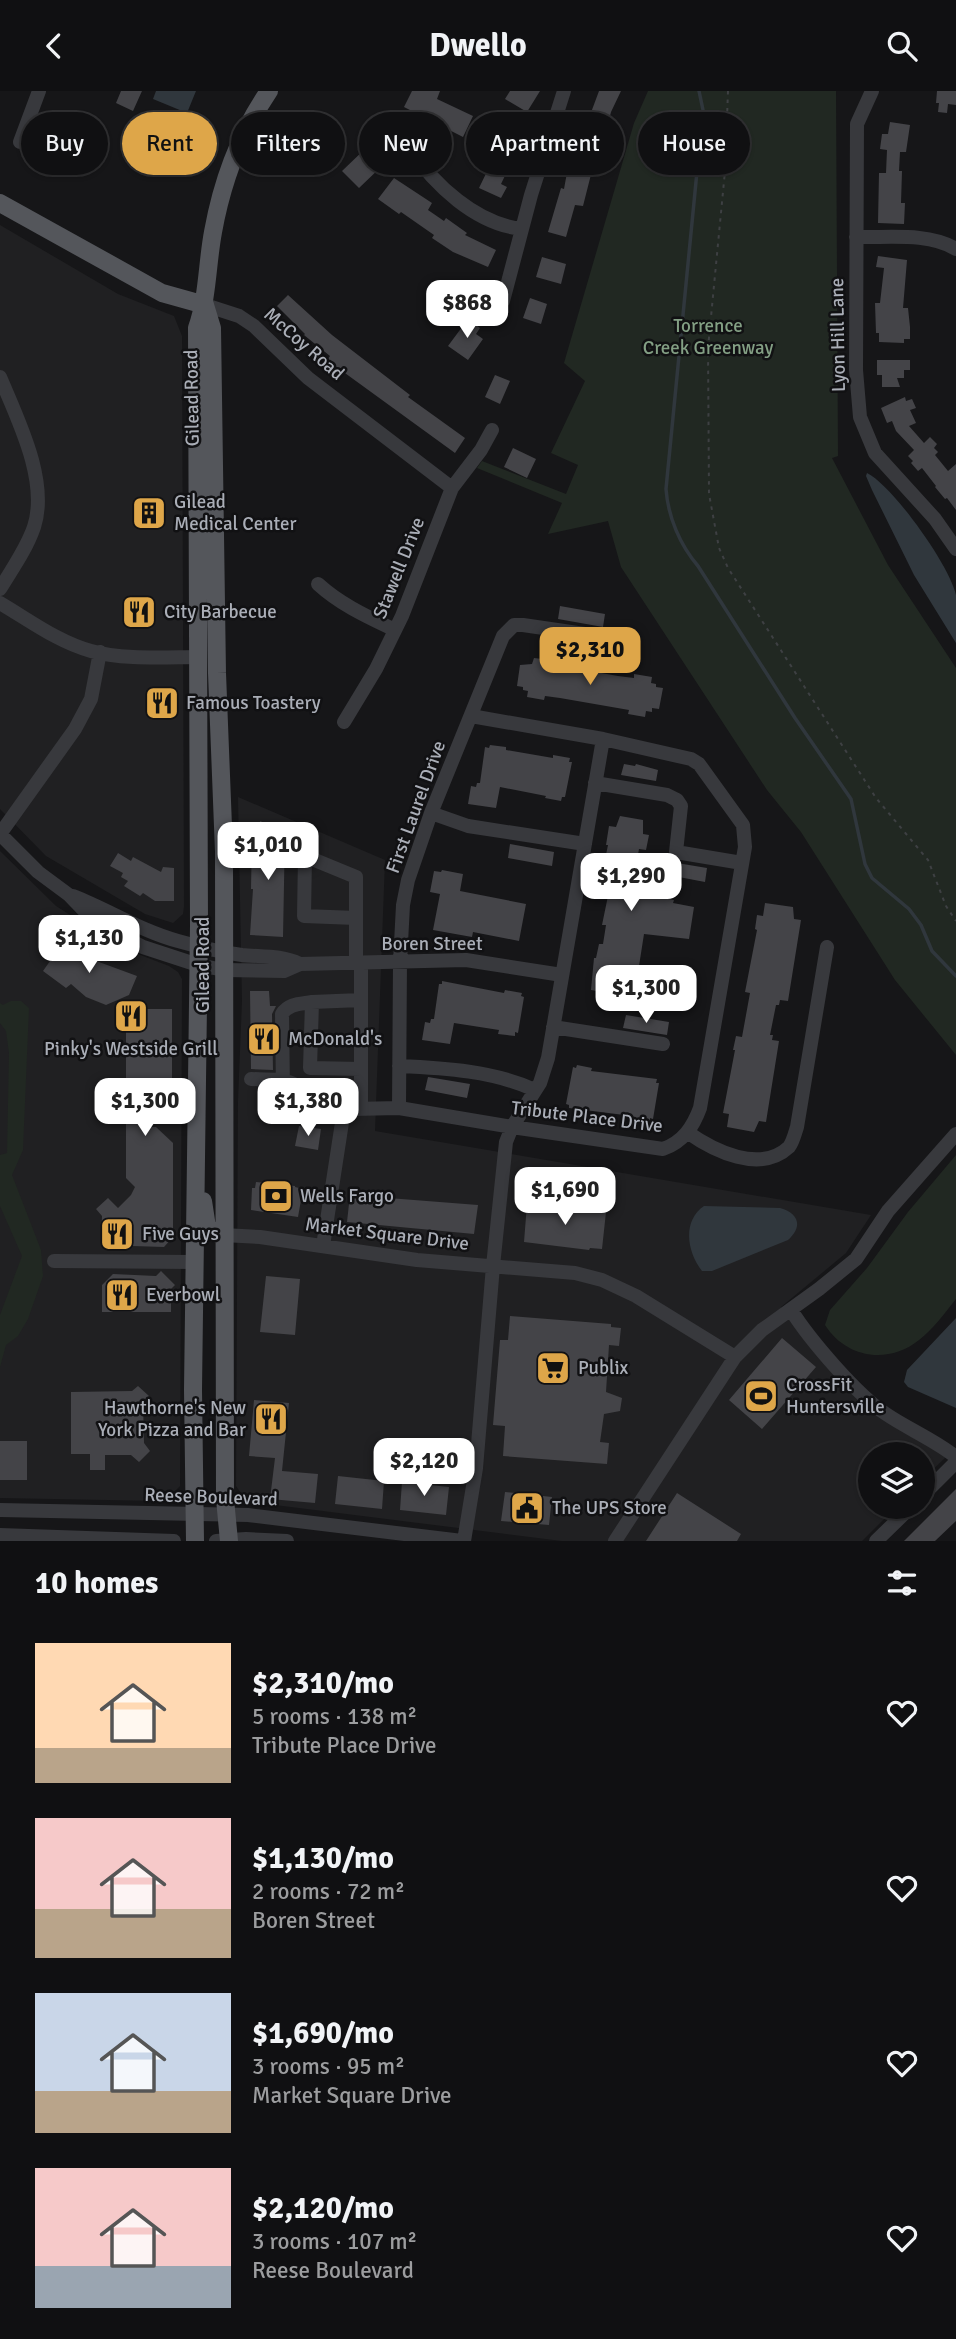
<!DOCTYPE html>
<html lang="en">
<head>
<meta charset="utf-8">
<style>
	:root { --surface:#101012; --page:#19191b; --text:#f1f3f6; --muted:#9c9d9f; --line:#303032; --accent:#dea649 }
	body { margin:0; font-family:Signika,sans-serif; background:var(--page); color:var(--text); height:100vh; display:flex; flex-direction:column; font-size:26px; white-space:nowrap }
	* { box-sizing:border-box; margin:0 }
	p { font-size:23px; color:var(--muted) }
	.icon { flex:none; width:38px; height:38px; fill:none; stroke:currentColor; stroke-width:2; stroke-linecap:round; stroke-linejoin:round }
	.map { position:relative; height:1450px; overflow:hidden }
	.drawer { display:flex; flex-direction:column; background:var(--surface); flex:1 }
	.drawer>* { flex:none }
	.guide { position:absolute; left:21px; top:21px; width:915px; height:63px; display:flex; gap:14px }
	.buttons { position:absolute; left:858px; top:1351px; display:grid; gap:14px }
	.buttons a { display:grid; place-items:center; width:77px; height:77px; border-radius:50%; background:var(--surface); box-shadow:0 2px 5px #0004,0 0 0 2px var(--line); font-size:35px }
	.price { position:absolute; translate:-50% -60px; padding:0 16px; border-radius:14px; background:#fff; color:#222; font-size:23px; line-height:46px; filter:drop-shadow(0 2px 4px #0008) }
	.price::after { content:''; position:absolute; left:50%; top:42px; width:21px; height:16px; margin-left:-10px; background:inherit; clip-path:polygon(0 0,100% 0,50% 100%) }
	.price.on { background:var(--accent); color:#111 }
	ul { padding:0; list-style:none }
	li { display:flex; align-items:center; gap:21px; height:175px; padding:0 35px }
	li span { display:grid; place-items:center; flex:none; width:196px; height:140px; border-radius:0px; color:#555 }
	li>.icon { margin-inline-start:auto }
	span .icon { width:84px; height:84px; fill:#fffc; stroke-width:1 }
	li b { font-size:30px }
	h2 { display:flex; justify-content:space-between; align-items:center; height:84px; padding:0 35px; font-size:30px }
	.tag { padding:0 24px; border-radius:32px; background:var(--surface); box-shadow:0 2px 5px #0004,0 0 0 2px var(--line); font-size:24px; line-height:63px }
	.tag.on { background:var(--accent); color:#111 }
	header { display:flex; justify-content:space-between; align-items:center; height:91px; padding:0 35px; background:var(--surface); font-size:32px; font-weight:700 }
	.map>svg:first-child { display:block }
	.built { fill:#202022 }
	.green { fill:#212822 }
	.water { fill:#30373d }
	.lines { fill:none; stroke-linecap:round; stroke-linejoin:round }
	.stream { stroke:#30373d; stroke-width:3.5 }
	.building { fill:#444448 }
	.path { stroke:#3e4043; stroke-width:2; stroke-dasharray:3.5 5; stroke-linecap:butt }
	.minor { stroke:#38393d; stroke-width:14 }
	.major { stroke:#54565b; stroke-width:18 }
	.labels { text-anchor:middle; dominant-baseline:central; stroke-width:5; stroke-linejoin:round; paint-order:stroke }
	.park-label { font-size:19px; fill:#839f84; stroke:#111113 }
	.street-label { font-size:19px; fill:#aaaeb7; stroke:#111113 }
	.poi-label { font-size:19px; fill:#aaaeb7; stroke:#111113; text-anchor:start }
</style>
</head>
<body>
<header><svg class="icon" aria-label="back" viewBox="0 0 24 24"><path d="M15 5l-7 7 7 7"/></svg>Dwello<svg class="icon" aria-label="search" viewBox="0 0 24 24"><circle cx="10" cy="10" r="6"/><path d="M15 15l6 6"/></svg></header>
<div class="map">
<svg width="956" height="1450" viewBox="0 0 956 1450">
	<rect width="100%" height="100%" fill="#161618"/>
	<path class="built" d="M0,134L118,203L174,225L182,245L184,815L183,823L173,832L145,823L46,765L0,718Z
		M238,706L385,769L375,1040L871,1124L846,1162L781,1216L834,1282L946,1366L922,1389V1363H870V1416H896L862,1450H562L259,1412L247,1409L241,1402L236,1395L238,1010L242,910Z
		M0,760L56,815L122,857L169,875L178,881L182,888L180,1395L169,1406L160,1410L0,1407Z"/>
	<path class="green" d="M648,0H836L838,365L832,367L888,474L956,577V964L895,889L801,741L767,699L621,476L608,430L548,443L562,412L477,377L482,370L566,403L578,374L551,362L585,290L564,272L634,32Z
		M11,910H21L29,917L23,1059L12,1084L41,1159L43,1185L28,1228L18,1245L6,1254L0,1276V1224L22,1165L0,1115V1064L7,1062L9,962L6,940L0,932V912L3,914Z
		M956,1064V1208C945,1222 933,1238 919,1249C888,1274 846,1267 825,1234L830,1219L867,1177L908,1121Z"/>
	<path class="water" d="M156,0H196L187,22L153,8Z
		M867,382C893,395 950,475 956,504C956,519 956,537 956,552L914,484L872,399L866,385Z
		M704,1115L780,1117C799,1122 803,1136 788,1149L712,1180H702C687,1161 682,1130 704,1115Z
		M956,1227V1317L908,1296L904,1291L907,1279Z"/>
	<g class="lines">
		<path class="stream" d="M699,0L703,19L666,398C668,426 680,454 698,475L795,627L851,708L865,773L872,787L909,818L921,834L932,860L956,885"/>
	</g>
	<path class="building" d="M121,0H142L133,20L116,12Z
		M412,0H440L437,8L473,25L463,46L404,16Z
		M510,0H540L527,21L505,8Z
		M599,0H621L611,21L603,53L599,52L583,115L575,114L566,146L548,141L561,97L564,98L570,65L575,66L581,33L586,35Z
		M937,0H956V14L948,13L947,22L938,21L939,12H936Z
		M148,24L176,36L170,51L141,39Z
		M890,31L910,34L906,61H900L899,80H902L901,112H905L904,133L878,132L879,82H886L887,59L880,58L882,43H888Z
		M502,38L518,46L512,57L517,60L501,93L507,96L501,107L479,97L496,62L491,59Z
		M366,57L383,74L359,97L342,80Z
		M394,87L432,112L428,119L444,130L446,127L467,142L465,144L496,159L488,176L453,161L432,147L434,144L401,121L399,123L378,108Z
		M878,165L907,169L903,217H908L910,236V248H904V252L879,251V242H876L875,212H880L884,177L876,176Z
		M542,166L566,173L561,193L536,186Z
		M288,204L332,244L410,304L408,306L465,347L455,362L327,269L330,265L304,244L305,243L277,215Z
		M530,207L547,213L541,233L523,227Z
		M468,228L480,237L476,243L483,248L468,269L448,255Z
		M877,269H910V279H904V287H897L900,296H882V284H877Z
		M495,284L510,290L500,313L485,306Z
		M905,306L906,310L912,308L916,317L910,319L916,332L909,335L924,352L930,346L937,353L934,357L938,361L935,364L948,380L956,373V419L947,407L945,408L935,396L936,395L922,377L918,380L911,372L913,370L908,365L914,359L896,340L892,330L887,332L881,317Z
		M513,357L536,368L527,387L504,376Z
		M560,515L605,523L603,536L558,528Z
		M534,567L551,569L550,573L618,585L634,587V583L652,586L651,592L656,593V596L663,597L659,618L652,617V621L646,620L645,626L628,623L629,619L560,607L545,605L544,609L527,606L528,600L523,599V596L517,595L520,574L532,573Z
		M490,654L506,656V659L553,667V664L570,667L569,671H572L565,706H562L561,710L545,707L546,705L500,696L496,717L468,713L471,695L476,696L477,692H480L485,656L489,657Z
		M624,673L635,675L636,673L658,679L656,690L621,684Z
		M620,725L643,729V743L649,744L646,759L639,758L631,802L674,809L673,812L694,816L689,848L644,843L634,907L591,899L594,867H596L599,853H603L606,834H602L609,800L606,799L607,794L600,793L608,754H606L609,735L616,736Z
		M260,730L285,740L283,846L250,844L253,798H251L252,745H260Z
		M510,753L554,761L552,775L508,767Z
		M118,762L131,770L133,766L161,781L163,776L174,777V810H155L143,802L140,805L124,795L128,790L121,786L123,782L110,775Z
		M665,770L707,777L705,791L663,783Z
		M442,779L463,783L460,800L526,813L519,850L473,841L472,846L433,839L440,803L430,801L434,780L441,781Z
		M765,812L793,816L794,828L801,829L788,910L780,909L779,914H776L770,944H773L772,949L779,950L766,1031L759,1030L754,1041L727,1036L729,1023L723,1022L735,959H733L736,945L742,946L750,902L745,901L757,839L755,838L757,824L763,825Z
		M67,846L99,871L137,885L129,904L106,914L86,906L71,893L66,897L43,880Z
		M442,890L504,902L505,899L522,902L521,905L524,906L518,942L515,941V945L507,944L498,943L499,939L454,932L450,953L422,949L425,931L430,932L431,928H434L439,893H442Z
		M250,900H269L270,915H276L272,923L273,979L251,978Z
		M132,916L140,924L146,918H172V1004H167V1015H149V1036H156L173,1052V1146L164,1156L101,1154L102,1125L96,1118L108,1107L118,1117L131,1104L135,1096L126,1087V938L131,933L123,925Z
		M626,924L669,931L667,944L623,937Z
		M577,974L592,977L591,980L657,988L656,992H659L653,1028L650,1027V1031H641L631,1029L632,1025L569,1017V1014L566,1013L573,976L576,977Z
		M428,986L470,993L467,1007L425,999Z
		M299,1035L321,1038L318,1059L295,1055Z
		M256,1091L295,1095V1096L303,1098L298,1126L251,1119L252,1097H255Z
		M350,1104L478,1114L474,1143L347,1131Z
		M527,1113L606,1121L602,1158L590,1157L589,1159L524,1151Z
		M161,1180L175,1194L171,1198V1221H102V1194L113,1183L156,1185Z
		M266,1185L300,1188L295,1244L260,1241Z
		M510,1225L611,1233V1236L621,1237L619,1255L609,1254L606,1301L622,1307L620,1320L604,1323L600,1351L609,1352L607,1373L503,1365L505,1335L493,1334L500,1249H508Z
		M782,1247L816,1276L762,1338L729,1309Z
		M138,1295L149,1305L143,1311L144,1352L150,1360L139,1371L131,1364H105V1379H90V1363H71V1301L132,1300Z
		M254,1309L289,1312L282,1380L318,1383L315,1412L270,1408L275,1367L249,1365Z
		M0,1350H27V1389H0Z
		M338,1385L384,1390L382,1418L335,1413Z
		M402,1391L449,1396L446,1424L400,1419Z
		M956,1398V1430L935,1450H904Z
		M505,1401L552,1406L549,1434L501,1430Z
		M677,1402L741,1443L737,1450H646Z"/>
	<g class="lines">
		<path class="path" d="M728,0L725,80L708,257L709,403L719,457L728,477L876,707L928,769L946,815L956,830"/>
		<path class="minor" d="M872,0L857,33L856,279L860,326L875,362L935,428L956,458
			M20,51L39,0
			M409,56C434,94 476,133 522,138
			M856,146C887,147 928,141 956,158
			M503,210L531,104L564,0
			M205,214L239,225L254,235L308,287L452,397
			M0,286C18,329 49,390 34,436C26,459 12,478 0,498
			M318,493C341,514 368,526 395,539
			M0,512C29,529 58,551 91,560C121,569 167,566 199,566
			M100,561L91,608L75,638L0,743L38,781L69,804L95,831L143,856L198,874L224,879L284,880L300,873L466,869L562,884
			M344,631L376,578L402,525L452,397L481,359L492,339
			M595,692L667,704L677,709L681,715L676,761L742,772
			M431,722L468,735L585,753
			M73,805C109,819 141,840 178,850C199,856 220,861 242,864C262,866 281,864 300,873
			M356,872V786L305,765L304,825L356,827
			M361,872V1017
			M361,909L312,911L310,977L361,978
			M312,911C301,913 289,912 282,923L283,1000L305,1018L343,1025
			M553,936L663,953
			M399,975C445,977 494,980 535,999
			M251,988C283,989 302,986 316,1019
			M399,1017L400,871L403,814L408,789L431,722L503,545L514,534H523L605,546
			M687,1041C714,1060 760,1083 789,1056C793,1051 795,1042 797,1036L827,856
			M223,1144L260,1146L417,1169L575,1182L602,1189L636,1205L735,1266
			M323,1155L343,1025L353,1018L399,1017L512,1036L663,1058C683,1051 693,1036 700,1017L745,756L743,734L699,673L691,668L603,648L471,625
			M54,1170L194,1171
			M791,1219C810,1249 857,1304 886,1323C908,1338 935,1349 956,1366
			M922,1405L956,1371
			M0,1419L248,1424L462,1450
			M0,1444L174,1450
			M216,1450L246,1448L287,1450
			M464,1450L476,1377L493,1175L506,1051L512,1036L540,992L548,967L603,648
			M615,1450L735,1266L762,1239L819,1198L856,1168L888,1120L956,1043
			M876,1450L911,1416"/>
		<path class="major" d="M0,112L162,202L205,214
			M205,214L212,237L217,582L224,761L225,1408L229,1450
			M203,1110L207,1136L215,1142L223,1144
			M195,1450L193,1299L199,835L197,237C208,205 207,173 213,141C222,91 240,42 269,0"/>
	</g>
	<defs>
		<g id="building-square" transform="scale(1.75)"><rect x="-9" y="-9" width="18" height="18" rx="4" fill="#dea649" stroke="#111113"/><path d="M-4-6H4V6H1V3H-1V6H-4ZM-2.5-4.3h1.7v1.8h-1.7ZM.8-4.3h1.7v1.8H.8ZM-2.5-1h1.7V.8h-1.7ZM.8-1h1.7V.8H.8Z" fill="#111"/></g>
		<g id="restaurant-square" transform="scale(1.75)"><rect x="-9" y="-9" width="18" height="18" rx="4" fill="#dea649" stroke="#111113"/><path d="M-5-6h1v4h1v-4h1v4h1v-4h1v5L-1.5 .5V6h-2V.5L-5-1ZM5-6V6H3V1.5H1.5Q1.5-4 5-6Z" fill="#111"/></g>
		<g id="bank-square" transform="scale(1.75)"><rect x="-9" y="-9" width="18" height="18" rx="4" fill="#dea649" stroke="#111113"/><path d="M-6-4H6V4H-6ZM0-2.3a2.3 2.3 0 1 0 0 4.6a2.3 2.3 0 1 0 0-4.6Z" fill="#111"/></g>
		<g id="supermarket-square" transform="scale(1.75)"><rect x="-9" y="-9" width="18" height="18" rx="4" fill="#dea649" stroke="#111113"/><path d="M-6-5.5h2.5l.6 2H6L4.5 2H-2.5L-4.4-4H-6ZM-1.5 3.2a1.3 1.3 0 1 0 .1 0ZM3 3.2a1.3 1.3 0 1 0 .1 0Z" fill="#111"/></g>
		<g id="stadium-square" transform="scale(1.75)"><rect x="-9" y="-9" width="18" height="18" rx="4" fill="#dea649" stroke="#111113"/><path d="M0-5a6.5 5 0 1 0 0 10a6.5 5 0 1 0 0-10ZM-3.5-1.8h7v3.6h-7Z" fill="#111"/></g>
		<g id="civic-square" transform="scale(1.75)"><rect x="-9" y="-9" width="18" height="18" rx="4" fill="#dea649" stroke="#111113"/><path d="M-.6-6.5H3V-4.5H.6V-3L4-1V1h2V6H-6V1h2V-1L-.6-3ZM-1.2 2.5V6h2.4V2.5Z" fill="#111"/></g>
	</defs>
	<g fill-rule="evenodd">
		<use href="#building-square" x="149" y="422"/>
		<use href="#restaurant-square" x="139" y="521"/>
		<use href="#restaurant-square" x="162" y="612"/>
		<use href="#restaurant-square" x="131" y="925"/>
		<use href="#restaurant-square" x="264" y="948"/>
		<use href="#bank-square" x="276" y="1105"/>
		<use href="#restaurant-square" x="117" y="1143"/>
		<use href="#restaurant-square" x="122" y="1204"/>
		<use href="#supermarket-square" x="553" y="1277"/>
		<use href="#stadium-square" x="761" y="1305"/>
		<use href="#restaurant-square" x="271" y="1328"/>
		<use href="#civic-square" x="527" y="1417"/>
	</g>
	<g class="labels">
		<g class="park-label">
			<text x="708" y="235">Torrence<tspan x="708" dy="22">Creek Greenway</tspan></text>
		</g>
		<g class="street-label">
			<text transform="translate(838 244) rotate(-91)">Lyon Hill Lane</text>
			<text transform="translate(304 253) rotate(41)">McCoy Road</text>
			<text transform="translate(192 307) rotate(-91)">Gilead Road</text>
			<text transform="translate(399 477) rotate(-68)">Stawell Drive</text>
			<text transform="translate(416 716) rotate(-70)">First Laurel Drive</text>
			<text x="432" y="853">Boren Street</text>
			<text transform="translate(203 874) rotate(-90)">Gilead Road</text>
			<text transform="translate(587 1026) rotate(7)">Tribute Place Drive</text>
			<text transform="translate(387 1143) rotate(7)">Market Square Drive</text>
			<text transform="translate(211 1406) rotate(2)">Reese Boulevard</text>
		</g>
		<g class="poi-label">
			<text x="174" y="411">Gilead<tspan x="174" dy="22">Medical Center</tspan></text>
			<text x="164" y="521">City Barbecue</text>
			<text x="186" y="612">Famous Toastery</text>
			<text x="288" y="948">McDonald's</text>
			<text x="131" y="958" text-anchor="middle">Pinky's Westside Grill</text>
			<text x="300" y="1105">Wells Fargo</text>
			<text x="142" y="1143">Five Guys</text>
			<text x="146" y="1204">Everbowl</text>
			<text x="578" y="1277">Publix</text>
			<text x="786" y="1294">CrossFit<tspan x="786" dy="22">Huntersville</tspan></text>
			<text x="246" y="1317" text-anchor="end">Hawthorne's New<tspan x="246" dy="22">York Pizza and Bar</tspan></text>
			<text x="552" y="1417">The UPS Store</text>
		</g>
	</g>
</svg>
<div class="buttons">
<a><svg class="icon" aria-label="layers" viewBox="0 0 24 24"><path d="M12 4l9 5-9 5-9-5zM3 14l9 5 9-5"/></svg></a>
</div>
<b class="price" style="left:467px;top:249px">$868</b>
<b class="price on" style="left:590px;top:596px">$2,310</b>
<b class="price" style="left:268px;top:791px">$1,010</b>
<b class="price" style="left:631px;top:822px">$1,290</b>
<b class="price" style="left:89px;top:884px">$1,130</b>
<b class="price" style="left:646px;top:934px">$1,300</b>
<b class="price" style="left:145px;top:1047px">$1,300</b>
<b class="price" style="left:308px;top:1047px">$1,380</b>
<b class="price" style="left:565px;top:1136px">$1,690</b>
<b class="price" style="left:424px;top:1407px">$2,120</b>
<div class="guide">
<a class="tag">Buy</a>
<a class="tag on">Rent</a>
<a class="tag">Filters</a>
<a class="tag">New</a>
<a class="tag">Apartment</a>
<a class="tag">House</a>
</div>
</div>
<section class="drawer">
<h2>10 homes<svg class="icon" aria-label="filters" viewBox="0 0 24 24"><path d="M4 7h16M4 17h16"/><circle cx="9" cy="7" r="2"/><circle cx="15" cy="17" r="2"/></svg></h2>
<ul>
<li><span style="background:linear-gradient(#ffd9b3 75%,#b9a48a 0)"><svg class="icon" aria-label="home" viewBox="0 0 24 24"><path d="M3 11l9-7 9 7M6 9v11h12V9"/></svg></span><div><b>$2,310/mo</b><p>5 rooms · 138 m²</p><p>Tribute Place Drive</p></div><svg class="icon" aria-label="heart" viewBox="0 0 24 24"><path d="M12 20l-8-8c-3-5 5-10 8-4 3-6 11-1 8 4z"/></svg></li>
<li><span style="background:linear-gradient(#f6c9c9 65%,#b9a48a 0)"><svg class="icon" aria-label="home" viewBox="0 0 24 24"><path d="M3 11l9-7 9 7M6 9v11h12V9"/></svg></span><div><b>$1,130/mo</b><p>2 rooms · 72 m²</p><p>Boren Street</p></div><svg class="icon" aria-label="heart" viewBox="0 0 24 24"><path d="M12 20l-8-8c-3-5 5-10 8-4 3-6 11-1 8 4z"/></svg></li>
<li><span style="background:linear-gradient(#c9d6e8 70%,#b9a48a 0)"><svg class="icon" aria-label="home" viewBox="0 0 24 24"><path d="M3 11l9-7 9 7M6 9v11h12V9"/></svg></span><div><b>$1,690/mo</b><p>3 rooms · 95 m²</p><p>Market Square Drive</p></div><svg class="icon" aria-label="heart" viewBox="0 0 24 24"><path d="M12 20l-8-8c-3-5 5-10 8-4 3-6 11-1 8 4z"/></svg></li>
<li><span style="background:linear-gradient(#f6c9c9 70%,#9aa5b1 0)"><svg class="icon" aria-label="home" viewBox="0 0 24 24"><path d="M3 11l9-7 9 7M6 9v11h12V9"/></svg></span><div><b>$2,120/mo</b><p>3 rooms · 107 m²</p><p>Reese Boulevard</p></div><svg class="icon" aria-label="heart" viewBox="0 0 24 24"><path d="M12 20l-8-8c-3-5 5-10 8-4 3-6 11-1 8 4z"/></svg></li>
</ul>
</section>
</body>
</html>
